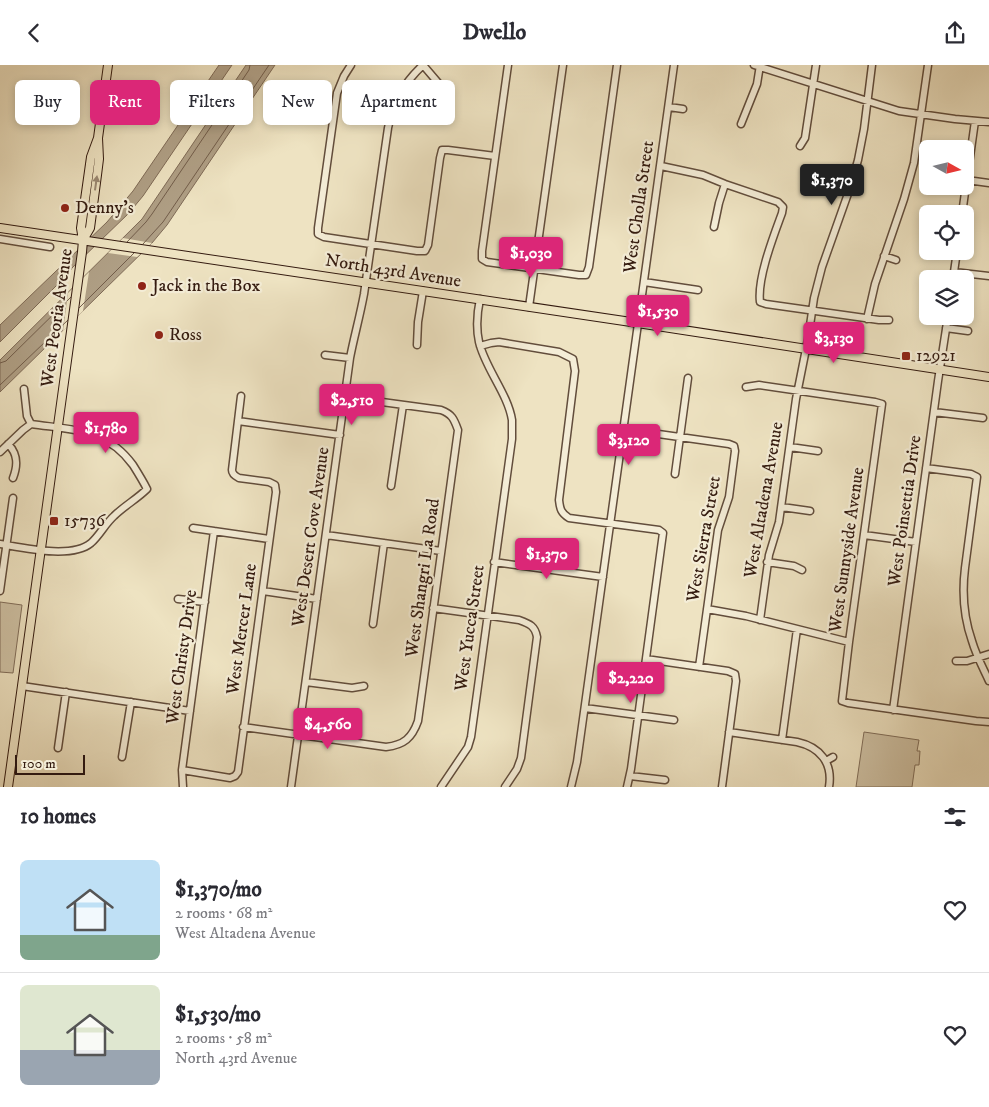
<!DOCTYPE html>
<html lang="en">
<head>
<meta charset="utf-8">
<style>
	:root { --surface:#fff; --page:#f2f2f3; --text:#2b2b33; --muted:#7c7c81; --line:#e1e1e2; --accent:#db2777 }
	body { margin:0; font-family:"IM FELL DW Pica",serif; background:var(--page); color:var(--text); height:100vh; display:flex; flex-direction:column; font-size:19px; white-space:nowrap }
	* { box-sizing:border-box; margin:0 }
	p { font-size:16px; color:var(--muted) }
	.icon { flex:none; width:28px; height:28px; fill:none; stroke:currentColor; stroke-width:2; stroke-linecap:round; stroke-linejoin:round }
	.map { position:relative; height:722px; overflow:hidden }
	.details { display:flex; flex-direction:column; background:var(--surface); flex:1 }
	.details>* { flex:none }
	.hud { position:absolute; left:15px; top:15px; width:500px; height:45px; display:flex; gap:10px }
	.needle { width:32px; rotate:98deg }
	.buttons { position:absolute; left:919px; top:75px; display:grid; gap:10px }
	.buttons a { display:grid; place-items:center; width:55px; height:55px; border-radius:8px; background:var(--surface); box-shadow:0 2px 8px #0003; font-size:25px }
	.scale { position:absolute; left:15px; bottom:12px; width:70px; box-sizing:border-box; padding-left:5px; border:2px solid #341b10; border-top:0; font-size:14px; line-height:18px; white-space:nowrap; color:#341b10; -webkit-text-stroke:4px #f4edd7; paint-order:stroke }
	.price { position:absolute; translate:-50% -42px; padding:0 11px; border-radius:5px; background:var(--accent); color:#fff; font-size:16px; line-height:32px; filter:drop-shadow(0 1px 2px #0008) }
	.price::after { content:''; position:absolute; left:50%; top:30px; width:15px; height:11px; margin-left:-8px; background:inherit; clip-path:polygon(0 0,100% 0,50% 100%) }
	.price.active { background:#222; color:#fff }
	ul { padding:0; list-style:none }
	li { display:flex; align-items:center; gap:15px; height:125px; padding:0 20px }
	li+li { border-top:1px solid var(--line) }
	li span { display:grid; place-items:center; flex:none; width:140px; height:100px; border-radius:8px; color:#555 }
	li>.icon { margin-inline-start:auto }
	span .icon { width:60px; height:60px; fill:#fffc; stroke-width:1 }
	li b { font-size:21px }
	h2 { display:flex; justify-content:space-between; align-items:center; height:60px; padding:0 20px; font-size:21px }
	.chip { padding:0 18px; border-radius:8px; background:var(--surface); box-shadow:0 2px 8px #0003; font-size:18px; line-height:45px }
	.chip.active { background:var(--accent); color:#fff }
	header { display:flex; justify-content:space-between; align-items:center; height:65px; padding:0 20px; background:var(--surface); font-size:22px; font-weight:800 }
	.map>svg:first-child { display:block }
	.green { fill:#cec1a4; stroke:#816e5a }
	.water { fill:#af9f85; stroke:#7e6a56 }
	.pier { fill:#eee3c2 }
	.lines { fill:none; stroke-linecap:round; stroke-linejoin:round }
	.shore { stroke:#725d4a; stroke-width:1 }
	.minor-casing { stroke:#624d3c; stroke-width:9 }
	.major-casing { stroke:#341b10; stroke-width:10 }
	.minor { stroke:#f4edd7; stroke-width:6 }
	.major { stroke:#eee3c2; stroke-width:8 }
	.oneway { fill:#9a8972 }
	.poi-dot { fill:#8f2418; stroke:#f4edd7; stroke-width:2 }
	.labels { text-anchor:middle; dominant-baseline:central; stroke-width:4.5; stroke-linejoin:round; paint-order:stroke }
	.street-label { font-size:18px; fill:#341b10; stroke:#f4edd7 }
	.poi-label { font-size:18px; fill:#341b10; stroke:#f4edd7; text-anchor:start }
</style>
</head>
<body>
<header><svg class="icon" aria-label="back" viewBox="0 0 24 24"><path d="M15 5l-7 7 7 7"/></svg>Dwello<svg class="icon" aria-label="share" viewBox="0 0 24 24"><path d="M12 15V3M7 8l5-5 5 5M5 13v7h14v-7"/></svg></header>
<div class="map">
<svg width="989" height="722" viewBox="0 0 989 722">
	<rect width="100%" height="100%" fill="#eee3c2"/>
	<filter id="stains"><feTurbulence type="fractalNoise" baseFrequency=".004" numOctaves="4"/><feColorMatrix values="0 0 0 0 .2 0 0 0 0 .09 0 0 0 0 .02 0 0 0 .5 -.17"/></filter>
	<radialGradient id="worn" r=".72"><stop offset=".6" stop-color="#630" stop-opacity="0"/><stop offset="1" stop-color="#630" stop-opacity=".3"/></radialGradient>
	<path class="green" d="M0,537L22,540L13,608L0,607Z
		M864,667L919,675L917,686H920L919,700H915L912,722H856Z"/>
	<path class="water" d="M219,0H232L143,131L128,149L72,203L69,208L0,277V260L107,157L133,126Z
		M246,0H275L167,160L152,178L0,327V295L142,154Z"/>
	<path class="pier" d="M123,173L152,178L137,192L108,188Z
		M89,207L83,246L63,266L68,228Z"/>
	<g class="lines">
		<path class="shore" d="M127,177L146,157L152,149L249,5L250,0
			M143,179L163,157L269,0
			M79,243L134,188
			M0,298L6,296L71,232
			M0,320L68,255"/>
		<g class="minor-casing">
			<path id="minor" d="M351,0L344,11L337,28L318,163V169L324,172L417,186H425L428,180L440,93L442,85H448L495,91
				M423,0L446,27
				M508,0L482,186V194L487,197L579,210H586L589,202L617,0
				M754,0L899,46L955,54L989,57
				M669,42L683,44
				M741,59L757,19L760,0
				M800,81L805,73L816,0
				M661,101L703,110L725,119L778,137L783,142L782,148C774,170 757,213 760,237L766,239L879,255H889
				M967,115L989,118
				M962,149L975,56
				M714,162L719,138L725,119
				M0,174L50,182
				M884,191L896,195
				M954,207L989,211
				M953,214L957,186
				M644,217L698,225
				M529,242L563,0
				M867,254L875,219L904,134L914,98L928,0
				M946,263L968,266
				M417,280L418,257L423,226
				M480,281L491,278L499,277L559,287L573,294L575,306L559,435C560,444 561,448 569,453L659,465L663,468L631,704L627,722
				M325,290L350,293
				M746,322L759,320L875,337L882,339L849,577L842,636L848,638L976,656L989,657
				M24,324L27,351L31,359
				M934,347L983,353
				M238,356L340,370
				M623,364L729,379L734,381L735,386L729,432L718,465L699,602
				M8,379C18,389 18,400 13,413
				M790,382L818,386
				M0,387L23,365L31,359C72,365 106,363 133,400C138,408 143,416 147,424C137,434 124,441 114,451C105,459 100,470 91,478C72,494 24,483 0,479
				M926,403L971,409L977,412L965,503C962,527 964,553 972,576C976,590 983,603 989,616
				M675,409L688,313
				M391,421L403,340
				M782,442L810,446
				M193,463L269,474
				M326,470L441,486
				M864,470L916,477
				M494,497L603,512
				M767,497L794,501L802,505
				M0,526L13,433
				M263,526L317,534
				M178,534L205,537
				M433,543L519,555C530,559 535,561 537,572L521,693L517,704L505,722
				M707,544L746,551L849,577
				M760,555L769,490L779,457L796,334L808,274L814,233L822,202L850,123L858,95L864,64L872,0
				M373,559L384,478
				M646,594L728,606L735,609L736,616L722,722
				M956,596H967L989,589
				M306,617L352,623L364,621
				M22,621L190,646
				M585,643L674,655
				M893,645L938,316L948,251
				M243,662L386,682C404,680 412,673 418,656L458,365C454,354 452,349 441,345L345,332
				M729,667L797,677C820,682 833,698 829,722
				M782,675L797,564
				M58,683L66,627
				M122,692L131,637
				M826,696L833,692
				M182,705L230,713L235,711L238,707L276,427L275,420L269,417L239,413C235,411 232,409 232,405L241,331
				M630,711L665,715
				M183,722L182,705L214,466
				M291,722L350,293C354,272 360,251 364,229L388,63C393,37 403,19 423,0
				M441,722L468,682L471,672L512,374C512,368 512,361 512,355C508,329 485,303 479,277C476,263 477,248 480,234
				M571,722L577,697L674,0"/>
		</g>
		<g class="major-casing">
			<path id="major" d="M0,163L631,257L989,312
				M83,175L90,163L97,110L99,94L98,73L108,0
				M8,722L82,187L83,175L81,163L91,92L98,73"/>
		</g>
		<use href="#minor" class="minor"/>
		<use href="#major" class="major"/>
	</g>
	<defs><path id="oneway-solid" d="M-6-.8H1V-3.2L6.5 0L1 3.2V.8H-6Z" transform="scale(1.25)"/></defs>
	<use class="oneway" href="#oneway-solid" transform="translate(96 118) rotate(-82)"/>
	<g class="poi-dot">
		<circle cx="65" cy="143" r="5"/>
		<circle cx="142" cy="221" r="5"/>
		<circle cx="159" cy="270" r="5"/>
		<rect x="901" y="286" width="10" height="10" rx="2.5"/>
		<rect x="49" y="451" width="10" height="10" rx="2.5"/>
	</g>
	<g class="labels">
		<g class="street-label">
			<text transform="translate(639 142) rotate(-82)">West Cholla Street</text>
			<text transform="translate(393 206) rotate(9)">North 43rd Avenue</text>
			<text transform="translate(57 253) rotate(-82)">West Peoria Avenue</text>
			<text transform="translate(764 435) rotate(-80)">West Altadena Avenue</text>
			<text transform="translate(905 446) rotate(-82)">West Poinsettia Drive</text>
			<text transform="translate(311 472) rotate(-82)">West Desert Cove Avenue</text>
			<text transform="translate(704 474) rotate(-80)">West Sierra Street</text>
			<text transform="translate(847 485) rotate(-82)">West Sunnyside Avenue</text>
			<text transform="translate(423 513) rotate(-82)">West Shangri La Road</text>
			<text transform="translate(470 563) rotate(-82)">West Yucca Street</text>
			<text transform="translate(242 564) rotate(-82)">West Mercer Lane</text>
			<text transform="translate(182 592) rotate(-82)">West Christy Drive</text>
		</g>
		<g class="poi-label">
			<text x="75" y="143">Denny's</text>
			<text x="152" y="221">Jack in the Box</text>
			<text x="169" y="270">Ross</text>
			<text x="916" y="291">12921</text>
			<text x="64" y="456">15736</text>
		</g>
	</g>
	<rect width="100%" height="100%" filter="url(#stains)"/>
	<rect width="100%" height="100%" fill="url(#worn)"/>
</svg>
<div class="buttons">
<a><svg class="needle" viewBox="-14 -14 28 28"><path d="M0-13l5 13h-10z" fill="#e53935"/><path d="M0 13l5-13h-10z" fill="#7c7c81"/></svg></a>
<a><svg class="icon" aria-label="locate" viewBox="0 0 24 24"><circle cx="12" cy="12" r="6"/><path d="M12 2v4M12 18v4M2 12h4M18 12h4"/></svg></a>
<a><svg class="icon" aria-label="layers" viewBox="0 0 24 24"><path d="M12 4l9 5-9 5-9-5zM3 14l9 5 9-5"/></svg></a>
</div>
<div class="scale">100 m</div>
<b class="price active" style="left:832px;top:141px">$1,370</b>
<b class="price" style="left:531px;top:214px">$1,030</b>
<b class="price" style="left:658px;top:272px">$1,530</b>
<b class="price" style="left:834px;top:299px">$3,130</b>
<b class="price" style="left:352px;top:361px">$2,510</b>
<b class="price" style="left:106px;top:389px">$1,780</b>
<b class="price" style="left:629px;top:401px">$3,120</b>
<b class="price" style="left:547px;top:515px">$1,370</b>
<b class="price" style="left:631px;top:639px">$2,220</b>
<b class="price" style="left:328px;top:685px">$4,560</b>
<div class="hud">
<a class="chip">Buy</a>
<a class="chip active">Rent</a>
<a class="chip">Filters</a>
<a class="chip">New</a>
<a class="chip">Apartment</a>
</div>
</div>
<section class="details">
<h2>10 homes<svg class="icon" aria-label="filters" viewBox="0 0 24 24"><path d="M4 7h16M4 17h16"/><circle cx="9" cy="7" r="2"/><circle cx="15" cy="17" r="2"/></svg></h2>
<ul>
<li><span style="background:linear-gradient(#bfe0f5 75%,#7fa58c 0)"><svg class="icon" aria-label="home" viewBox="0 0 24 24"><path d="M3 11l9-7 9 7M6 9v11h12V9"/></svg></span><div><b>$1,370/mo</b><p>2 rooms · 68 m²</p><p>West Altadena Avenue</p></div><svg class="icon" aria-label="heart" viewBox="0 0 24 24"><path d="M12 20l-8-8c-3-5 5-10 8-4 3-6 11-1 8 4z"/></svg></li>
<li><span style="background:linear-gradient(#dfe7d0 65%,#9aa5b1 0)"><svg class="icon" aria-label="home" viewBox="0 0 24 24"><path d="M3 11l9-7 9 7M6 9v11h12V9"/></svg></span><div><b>$1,530/mo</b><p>2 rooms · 58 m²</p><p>North 43rd Avenue</p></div><svg class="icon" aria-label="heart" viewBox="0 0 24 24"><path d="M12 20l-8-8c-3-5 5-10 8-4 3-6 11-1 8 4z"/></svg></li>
</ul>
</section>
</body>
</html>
